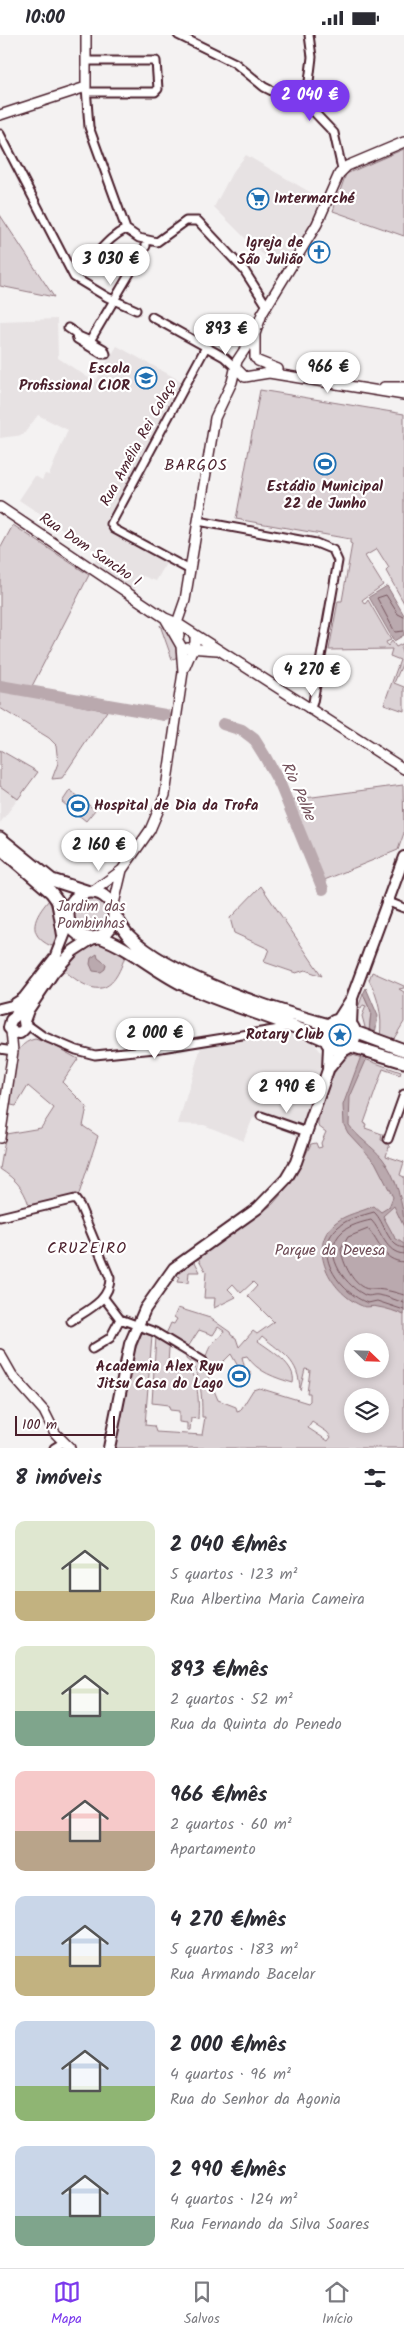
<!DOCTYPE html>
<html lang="pt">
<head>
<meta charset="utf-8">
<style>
	:root { --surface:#fff; --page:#f7f7f7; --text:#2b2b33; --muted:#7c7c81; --line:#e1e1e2; --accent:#7c3aed }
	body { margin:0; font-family:Kalam,sans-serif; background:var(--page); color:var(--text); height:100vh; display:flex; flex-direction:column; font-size:19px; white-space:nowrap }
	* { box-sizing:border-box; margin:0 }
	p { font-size:16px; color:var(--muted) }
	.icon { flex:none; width:28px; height:28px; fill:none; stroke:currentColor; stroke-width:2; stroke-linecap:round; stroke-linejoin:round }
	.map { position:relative; height:1413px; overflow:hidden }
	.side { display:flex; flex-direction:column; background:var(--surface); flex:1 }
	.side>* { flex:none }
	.needle { width:32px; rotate:113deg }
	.buttons { position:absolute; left:344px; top:1298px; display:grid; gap:10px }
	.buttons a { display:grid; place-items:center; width:45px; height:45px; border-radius:50%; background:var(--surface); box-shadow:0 2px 8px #0003; font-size:25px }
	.scale { position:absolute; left:15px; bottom:12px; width:100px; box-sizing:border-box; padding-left:5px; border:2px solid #4a1f2b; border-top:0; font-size:14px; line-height:18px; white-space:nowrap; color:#4a1f2b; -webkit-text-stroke:4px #fff; paint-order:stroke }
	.price { position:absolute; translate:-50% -42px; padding:0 11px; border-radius:18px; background:#fff; color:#222; font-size:16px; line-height:32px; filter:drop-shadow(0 1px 2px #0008) }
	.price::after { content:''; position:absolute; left:50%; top:30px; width:15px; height:11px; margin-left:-8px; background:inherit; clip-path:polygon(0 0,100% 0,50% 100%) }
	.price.current { background:var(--accent); color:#fff }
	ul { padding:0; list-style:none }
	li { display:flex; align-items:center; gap:15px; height:125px; padding:0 15px }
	li span { display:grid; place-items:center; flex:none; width:140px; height:100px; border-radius:10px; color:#555 }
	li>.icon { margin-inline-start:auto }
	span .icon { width:60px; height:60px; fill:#fffc; stroke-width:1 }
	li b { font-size:21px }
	h2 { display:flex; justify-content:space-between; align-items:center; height:60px; padding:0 15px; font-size:21px }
	.status { display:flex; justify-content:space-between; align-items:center; height:35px; padding:0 25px; background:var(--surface); direction:ltr }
	.status svg { height:14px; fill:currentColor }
	.dock { display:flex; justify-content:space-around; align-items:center; height:70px; border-top:1px solid var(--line); background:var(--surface); font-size:14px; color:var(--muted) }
	.dock a { display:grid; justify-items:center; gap:2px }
	.dock .current { color:var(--accent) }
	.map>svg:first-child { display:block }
	.built { fill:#e7e2e3 }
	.green { fill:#dbd2d5; stroke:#927880; fill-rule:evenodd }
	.water { fill:#baa9ae; stroke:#8d727a }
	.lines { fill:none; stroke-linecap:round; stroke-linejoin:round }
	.shore { stroke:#77565f; stroke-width:1 }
	.river { stroke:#baa9ae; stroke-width:12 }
	.minor-casing { stroke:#4a1f2b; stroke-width:11 }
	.tertiary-casing { stroke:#4a1f2b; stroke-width:12 }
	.secondary-casing { stroke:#4a1f2b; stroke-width:14 }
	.primary-casing { stroke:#4a1f2b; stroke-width:15 }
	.minor { stroke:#fff; stroke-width:7 }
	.tertiary { stroke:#fff; stroke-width:9 }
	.secondary { stroke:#fff; stroke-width:10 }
	.primary { stroke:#fff; stroke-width:11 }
	.labels { text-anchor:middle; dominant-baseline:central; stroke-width:4.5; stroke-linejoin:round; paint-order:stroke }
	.poi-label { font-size:15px; font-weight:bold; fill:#4a1f2b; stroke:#fff; text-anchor:end }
	.street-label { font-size:15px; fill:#4a1f2b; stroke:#fff }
	.park-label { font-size:15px; fill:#6e4c56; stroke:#fff }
	.neighbourhood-label { font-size:16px; letter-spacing:1px; fill:#4a1f2b; stroke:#fff }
	.water-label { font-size:16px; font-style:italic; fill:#714f59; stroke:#fff }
</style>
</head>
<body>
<div class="status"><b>10:00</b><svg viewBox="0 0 49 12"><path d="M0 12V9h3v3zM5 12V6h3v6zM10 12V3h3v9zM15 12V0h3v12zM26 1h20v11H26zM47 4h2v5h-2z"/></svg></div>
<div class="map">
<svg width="404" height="1413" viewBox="0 0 404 1413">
	<rect width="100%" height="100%" fill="#f4f2f2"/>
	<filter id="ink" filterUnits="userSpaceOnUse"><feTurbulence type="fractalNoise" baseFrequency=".02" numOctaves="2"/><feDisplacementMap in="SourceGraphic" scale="10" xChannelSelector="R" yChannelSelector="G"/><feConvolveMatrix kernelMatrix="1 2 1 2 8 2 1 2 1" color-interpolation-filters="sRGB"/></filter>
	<g filter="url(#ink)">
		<path class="built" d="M246,120L320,163L313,185L282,233L256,214L214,172L232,138Z
			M57,284L58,323L95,347L117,311L181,346L104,490L112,494L110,497L167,527L156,546L143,541L134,554L94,528L100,519L19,465L35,441L42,445L45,439L49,440L68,395L38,380L23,400L0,403V286Z
			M0,751L18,764L0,788Z
			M288,998L314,1008L324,1021V1032L298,1101L253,1083L243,1106L204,1090L178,1089L201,1012Z"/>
		<path class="green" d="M404,114V201L333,176L346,139Z
			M0,180L54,262L0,251Z
			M260,355L404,379V568L386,536L389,533L377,514L365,521L383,550L362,565L365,569L368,565L391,605L386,607L388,611L392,606L396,612L404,608L401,614L404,625L394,648L404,652V676L384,669L400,625L390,621L392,614L329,615L338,566H342L352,509L350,508V504L236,484Z
			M13,490L89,540L30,655L0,647V514Z
			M160,590C168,597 179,611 176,623L172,624Z
			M0,654L107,676L62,743L52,744L58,728L56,710L49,703L0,673Z
			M0,715L38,737L18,764L0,751Z
			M403,750L404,798L398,815L322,846L290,765Z
			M70,755L95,775L86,786L62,767Z
			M261,851L322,941L305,935L296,938L264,927L269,914L234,898L230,883Z
			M73 880a18 18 0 1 1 36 0a18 18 0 1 1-36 0Z
			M49,865L58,893L57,908L51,911C25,899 35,881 49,865Z
			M94,907L110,912L125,921C111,966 91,958 61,933Z
			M372,937L404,951V953L399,954L404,957V987L393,1005L380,1001C383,983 378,961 369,945Z
			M363,959L371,977L369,997L366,996L362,981L366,971L363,970L361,974L358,973Z
			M35,1004L51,1009L78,1024L62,1047L87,1072L83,1091L98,1101L78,1162L29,1170C23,1152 15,1144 0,1134L6,1099L41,1093L54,1073L28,1051L16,1071L11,1070C13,1049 8,1009 35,1004Z
			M353,1020L401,1037L400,1040L383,1034L364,1088L366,1089L365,1093L382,1099L381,1105L390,1109L386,1121L404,1127L400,1140L404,1142V1413H115L135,1315L142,1298L152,1301L145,1390L154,1391L156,1397L202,1400L205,1382H202C202,1365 202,1334 186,1324V1318L204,1331L218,1365L236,1372L237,1377L240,1376L253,1355L259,1353L308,1368L310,1366V1358H307L310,1335L305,1334L300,1355C299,1325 283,1319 262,1301L258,1306C270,1315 297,1330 293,1348C276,1343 257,1337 247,1321L242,1322L245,1334L252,1339L247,1347L231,1319L212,1338L209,1329L205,1327C206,1321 208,1313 213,1308C217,1303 220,1303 224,1296L218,1292L213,1300L199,1295L188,1312L166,1299L171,1288L174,1289L177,1284L174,1282L178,1273L210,1283L230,1297L231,1300L236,1303L239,1312L253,1296L257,1299L274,1287L248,1261L257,1251L253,1247L241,1258L233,1249L228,1254L236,1262L214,1273L215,1263H204L206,1237L198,1223L273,1169L293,1145L311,1109L316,1108L318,1113L322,1112L321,1108L326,1097L318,1091V1087C322,1068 333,1024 353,1020ZM352,1306H380V1334H352ZM352,1361H380V1389H352ZM312,1387L327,1397L331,1402L328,1406L308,1393Z
			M194,1225L200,1237H189L188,1248L177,1247L179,1242L177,1240Z
			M156,1301L173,1311L169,1313L168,1329L187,1331C199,1347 199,1365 198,1384L191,1383L190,1395H187V1388L179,1387V1376L170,1375L168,1370L152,1368Z"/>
		<path class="water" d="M387,551L404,580V600L394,606L369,562Z
			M97,919L98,923L106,929L105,934L101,937L93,936L90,929L91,923Z
			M366,953L378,981L375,999L369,997L371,977L363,959Z
			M361,1021L367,1023L350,1062L349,1090C358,1103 372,1111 382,1123C396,1140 404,1171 404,1192L394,1171L383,1181L395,1203L404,1209V1280C397,1277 386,1273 378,1272C371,1270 367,1274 360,1270C331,1257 306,1213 335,1188C346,1179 361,1177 374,1171L381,1177L389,1172L393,1162L375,1127L348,1098L344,1090L343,1070Z"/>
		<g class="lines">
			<path class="shore" d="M404,582L398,579L386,560L377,563L395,597L404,596
				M404,1213C387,1211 385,1187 374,1177C361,1181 348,1183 338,1192C310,1217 340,1258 368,1268L377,1266L404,1275
				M404,1219C385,1218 382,1196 371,1185C362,1187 351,1190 343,1196C320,1216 343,1248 363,1259C369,1263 372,1259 378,1260C386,1261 396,1265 404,1268
				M404,1227C382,1226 380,1207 368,1194L348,1202L341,1214C342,1227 354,1253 369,1254C383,1254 391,1256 404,1260"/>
			<path class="river" d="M0,651L165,680
				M223,689L242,695L254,704L264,720L280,749L323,854"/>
			<g class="minor-casing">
				<path id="minor" d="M178,0L235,28L264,52L314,77L334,98L342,134
					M86,52L89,92L126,194L139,203L157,207L186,186H198L244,235L267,271
					M86,57H155L158,54L156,26H87
					M306,71L312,22L309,0
					M0,99L74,242L107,262L136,275
					M73,238C94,228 104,204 126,194
					M152,282L224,322L236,333
					M68,293L77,299
					M90,306L76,300L77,304L102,319H106L104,314L90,306L146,211V206
					M198,486L316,508L333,515L338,526L313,667L310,675
					M190,535L114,494L111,489L206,312
					M386,866L404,873
					M25,988L43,1001L76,1015L95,1020L155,1014L292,992
					M0,1014L13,1016
					M261,1081L307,1097
					M388,1104L404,1059
					M0,1182L75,1164L80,1171L110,1243C110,1266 87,1275 71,1286
					M104,1263L120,1284L155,1297L203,1326
					M92,1314L110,1303L120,1284
					M54,1413L64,1407"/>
			</g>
			<g class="tertiary-casing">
				<path id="tertiary" d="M0,80L86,52V0
					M255,323V299L262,279L317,189L339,139L347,131L404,107
					M258,326L278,334
					M236,333L245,342L269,338L404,360
					M384,352H404
					M0,472L165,583L177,588L404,734
					M179,601L177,588L185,565L215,383L232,347L237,326L255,299
					M188,613L217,615
					M185,632L195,608V600
					M92,857L122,835L150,795L165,760L183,637L181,611L165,583
					M113,873L122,835
					M0,1103L13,1016L11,996
					M0,1319L12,1340L44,1376L55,1398L70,1413"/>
			</g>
			<g class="secondary-casing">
				<path id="secondary" d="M57,865L63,900
					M0,974L12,971L23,964
					M15,982L11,985L9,993L13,997L20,998L25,993L24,986L28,975L53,938L73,916L93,903
					M15,982L24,963L55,923L69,888
					M338,985L352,963L404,822
					M351,989L352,965
					M330,1032L344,1015
					M109,1413L130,1309L145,1274L174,1233L258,1173L286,1144L296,1127L328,1035L329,1011"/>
			</g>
			<g class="primary-casing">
				<path id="primary" d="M0,803L52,845L89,857
					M0,813L51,857L68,880
					M68 880a23 23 0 1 1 46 0a23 23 0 1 1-46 0Z
					M114,879C119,886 123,895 129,901C169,942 274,975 329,990
					M100,902C131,913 156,937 186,951C231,972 281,984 326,1005
					M325 1000a15 15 0 1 1 30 0a15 15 0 1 1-30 0Z
					M355,997L404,1015
					M351,1011L404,1027"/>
			</g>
			<use href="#minor" class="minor"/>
			<use href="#tertiary" class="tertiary"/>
			<use href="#secondary" class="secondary"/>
			<use href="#primary" class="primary"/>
		</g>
	</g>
	<defs>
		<g id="supermarket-ring" transform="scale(1.125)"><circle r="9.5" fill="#fff" stroke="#1f6fb2" stroke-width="1.5"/><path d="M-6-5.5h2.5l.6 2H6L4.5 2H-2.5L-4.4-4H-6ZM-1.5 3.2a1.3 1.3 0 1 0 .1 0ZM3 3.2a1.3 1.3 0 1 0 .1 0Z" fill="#1f6fb2"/></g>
		<g id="church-ring" transform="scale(1.125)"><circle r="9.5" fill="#fff" stroke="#1f6fb2" stroke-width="1.5"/><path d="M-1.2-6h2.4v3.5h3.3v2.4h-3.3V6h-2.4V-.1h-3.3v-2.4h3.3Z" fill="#1f6fb2"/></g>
		<g id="school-ring" transform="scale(1.125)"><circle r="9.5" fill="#fff" stroke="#1f6fb2" stroke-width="1.5"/><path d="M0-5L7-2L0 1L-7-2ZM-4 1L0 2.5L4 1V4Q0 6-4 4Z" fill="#1f6fb2"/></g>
		<g id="stadium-ring" transform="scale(1.125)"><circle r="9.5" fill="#fff" stroke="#1f6fb2" stroke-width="1.5"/><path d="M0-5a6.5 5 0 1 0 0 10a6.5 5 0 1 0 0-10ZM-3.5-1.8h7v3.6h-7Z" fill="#1f6fb2"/></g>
		<g id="sight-ring" transform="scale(1.125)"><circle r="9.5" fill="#fff" stroke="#1f6fb2" stroke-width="1.5"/><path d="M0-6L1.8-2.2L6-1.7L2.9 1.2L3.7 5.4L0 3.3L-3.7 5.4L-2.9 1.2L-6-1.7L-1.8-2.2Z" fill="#1f6fb2"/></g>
	</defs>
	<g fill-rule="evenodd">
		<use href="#supermarket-ring" x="258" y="164"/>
		<use href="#church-ring" x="319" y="217"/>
		<use href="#school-ring" x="146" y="343"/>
		<use href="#stadium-ring" x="325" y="429"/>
		<use href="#stadium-ring" x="78" y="771"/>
		<use href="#sight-ring" x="340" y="1000"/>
		<use href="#stadium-ring" x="239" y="1341"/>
	</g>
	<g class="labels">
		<g class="poi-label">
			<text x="274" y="164" text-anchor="start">Intermarché</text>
			<text x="303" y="208">Igreja de<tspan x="303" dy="17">São Julião</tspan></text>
			<text x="130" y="334">Escola<tspan x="130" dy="17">Profissional CIOR</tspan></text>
			<text x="325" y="452" text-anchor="middle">Estádio Municipal<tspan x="325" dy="17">22 de Junho</tspan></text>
			<text x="94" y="771" text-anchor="start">Hospital de Dia da Trofa</text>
			<text x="324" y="1000">Rotary Club</text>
			<text x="223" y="1332">Academia Alex Ryu<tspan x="223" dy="17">Jitsu Casa do Lago</tspan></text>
		</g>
		<g class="street-label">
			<text transform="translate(139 408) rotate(-61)">Rua Amélia Rei Colaço</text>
			<text transform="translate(90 515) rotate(34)">Rua Dom Sancho I</text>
		</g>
		<g class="park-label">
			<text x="91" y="872">Jardim das<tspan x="91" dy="17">Pombinhas</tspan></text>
			<text x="330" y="1216">Parque da Devesa</text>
		</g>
		<g class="neighbourhood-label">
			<text x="196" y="430">BARGOS</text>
			<text x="87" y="1213">CRUZEIRO</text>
		</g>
		<g class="water-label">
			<text transform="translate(298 756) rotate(66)">Rio Pelhe</text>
		</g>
	</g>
</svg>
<div class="buttons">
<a><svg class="needle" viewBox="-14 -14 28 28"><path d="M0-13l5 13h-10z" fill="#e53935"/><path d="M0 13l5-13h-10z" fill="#7c7c81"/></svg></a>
<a><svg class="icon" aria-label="layers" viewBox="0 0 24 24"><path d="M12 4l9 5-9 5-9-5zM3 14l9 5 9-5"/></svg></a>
</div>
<div class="scale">100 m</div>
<b class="price current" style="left:310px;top:87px">2 040 €</b>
<b class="price" style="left:111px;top:251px">3 030 €</b>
<b class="price" style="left:226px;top:321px">893 €</b>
<b class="price" style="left:328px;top:359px">966 €</b>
<b class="price" style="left:312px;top:662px">4 270 €</b>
<b class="price" style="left:99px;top:837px">2 160 €</b>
<b class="price" style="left:155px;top:1025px">2 000 €</b>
<b class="price" style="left:287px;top:1079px">2 990 €</b>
</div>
<section class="side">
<h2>8 imóveis<svg class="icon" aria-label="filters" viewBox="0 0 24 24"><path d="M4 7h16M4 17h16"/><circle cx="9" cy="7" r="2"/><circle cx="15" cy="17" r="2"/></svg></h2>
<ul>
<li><span style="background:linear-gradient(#dfe7d0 70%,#c2b280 0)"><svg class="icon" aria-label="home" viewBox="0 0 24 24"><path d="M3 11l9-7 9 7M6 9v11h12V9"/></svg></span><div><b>2 040 €/mês</b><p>5 quartos · 123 m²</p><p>Rua Albertina Maria Cameira</p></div></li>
<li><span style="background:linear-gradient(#dfe7d0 65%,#7fa58c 0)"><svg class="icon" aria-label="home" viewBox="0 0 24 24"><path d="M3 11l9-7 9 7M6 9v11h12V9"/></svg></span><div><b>893 €/mês</b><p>2 quartos · 52 m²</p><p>Rua da Quinta do Penedo</p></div></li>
<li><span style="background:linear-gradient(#f6c9c9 60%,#b9a48a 0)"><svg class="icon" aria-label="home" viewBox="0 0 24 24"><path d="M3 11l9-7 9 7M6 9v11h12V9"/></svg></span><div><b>966 €/mês</b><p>2 quartos · 60 m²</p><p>Apartamento</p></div></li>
<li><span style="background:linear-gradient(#c9d6e8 60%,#c2b280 0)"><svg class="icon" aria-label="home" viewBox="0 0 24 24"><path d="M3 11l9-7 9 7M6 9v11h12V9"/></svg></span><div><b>4 270 €/mês</b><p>5 quartos · 183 m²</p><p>Rua Armando Bacelar</p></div></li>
<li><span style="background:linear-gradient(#c9d6e8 65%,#8fb573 0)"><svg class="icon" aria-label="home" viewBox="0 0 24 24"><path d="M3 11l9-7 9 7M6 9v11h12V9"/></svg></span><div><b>2 000 €/mês</b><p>4 quartos · 96 m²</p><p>Rua do Senhor da Agonia</p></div></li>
<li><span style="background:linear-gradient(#c9d6e8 70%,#7fa58c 0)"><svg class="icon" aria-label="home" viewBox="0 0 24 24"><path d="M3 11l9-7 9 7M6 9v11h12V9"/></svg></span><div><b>2 990 €/mês</b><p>4 quartos · 124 m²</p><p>Rua Fernando da Silva Soares</p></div></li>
</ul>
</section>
<nav class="dock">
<a class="current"><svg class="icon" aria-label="map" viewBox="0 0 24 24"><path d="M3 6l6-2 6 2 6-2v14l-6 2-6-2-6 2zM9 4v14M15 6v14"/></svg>Mapa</a>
<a><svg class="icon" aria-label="saved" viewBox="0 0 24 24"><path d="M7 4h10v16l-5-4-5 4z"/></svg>Salvos</a>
<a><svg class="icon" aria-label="home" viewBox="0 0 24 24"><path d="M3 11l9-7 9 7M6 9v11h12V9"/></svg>Início</a>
</nav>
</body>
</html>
